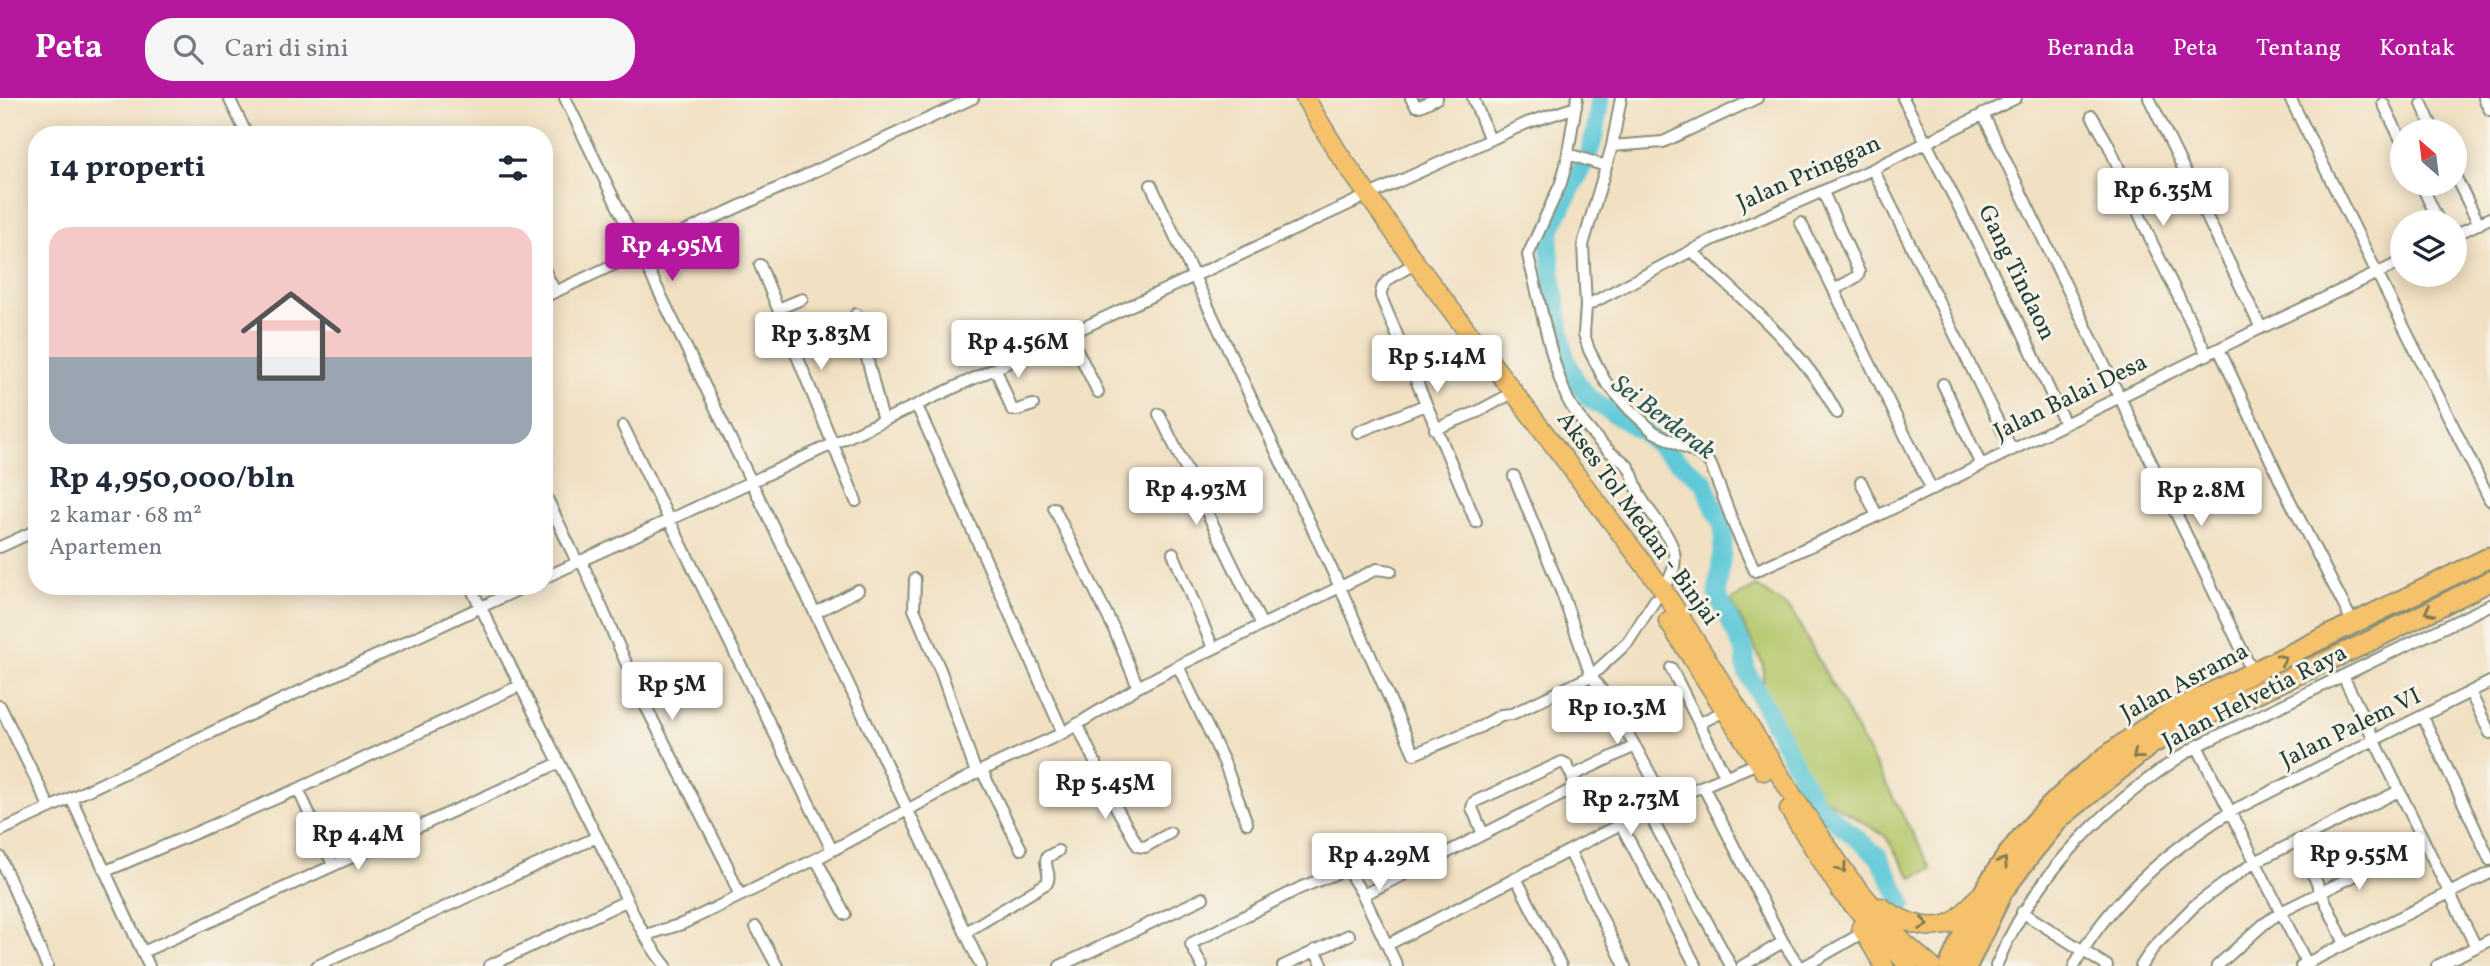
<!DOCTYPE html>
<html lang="id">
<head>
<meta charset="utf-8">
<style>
	:root { --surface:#fff; --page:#f6f6f7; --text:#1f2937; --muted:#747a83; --line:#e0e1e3; --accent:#b5179e }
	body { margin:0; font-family:Vollkorn,serif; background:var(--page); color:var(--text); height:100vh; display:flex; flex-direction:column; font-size:26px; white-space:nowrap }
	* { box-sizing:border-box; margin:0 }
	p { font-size:23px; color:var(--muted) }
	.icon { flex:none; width:38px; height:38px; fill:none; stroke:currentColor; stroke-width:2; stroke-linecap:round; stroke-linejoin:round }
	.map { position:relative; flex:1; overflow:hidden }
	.panel { position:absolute; left:28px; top:28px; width:525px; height:469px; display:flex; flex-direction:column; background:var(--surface); border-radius:28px; box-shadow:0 4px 18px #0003 }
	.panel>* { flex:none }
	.needle { width:46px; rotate:332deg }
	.controls { position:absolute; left:2390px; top:21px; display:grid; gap:14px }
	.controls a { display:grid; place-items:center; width:77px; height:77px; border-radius:50%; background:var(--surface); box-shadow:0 4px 18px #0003; font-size:35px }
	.price { position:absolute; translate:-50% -60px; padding:0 16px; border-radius:7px; background:#fff; color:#222; font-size:23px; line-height:46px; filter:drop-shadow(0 2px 4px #0008) }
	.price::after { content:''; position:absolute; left:50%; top:42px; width:21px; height:16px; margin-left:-10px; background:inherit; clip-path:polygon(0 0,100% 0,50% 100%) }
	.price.current { background:var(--accent); color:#fff }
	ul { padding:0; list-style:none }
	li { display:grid; align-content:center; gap:14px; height:371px; padding:0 21px }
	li+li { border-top:2px solid var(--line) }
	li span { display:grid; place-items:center; height:217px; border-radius:21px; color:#555 }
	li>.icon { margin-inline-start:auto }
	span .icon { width:126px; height:126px; fill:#fffc; stroke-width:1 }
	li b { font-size:30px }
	h2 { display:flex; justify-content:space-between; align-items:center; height:84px; padding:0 21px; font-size:30px }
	header { display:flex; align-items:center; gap:42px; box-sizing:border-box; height:98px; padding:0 35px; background:var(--accent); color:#fff }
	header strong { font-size:33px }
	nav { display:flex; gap:38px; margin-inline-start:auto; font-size:24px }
	.search { width:490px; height:63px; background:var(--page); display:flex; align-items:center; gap:18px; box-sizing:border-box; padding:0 24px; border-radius:28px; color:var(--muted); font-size:26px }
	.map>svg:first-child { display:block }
	.green { fill:#b4c76a; stroke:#6a824f; stroke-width:2 }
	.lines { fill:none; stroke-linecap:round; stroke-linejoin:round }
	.river { stroke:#5ec9d8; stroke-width:19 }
	.street-casing { stroke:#888e7b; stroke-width:14 }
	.primary-casing { stroke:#888e7b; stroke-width:21 }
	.highway-casing { stroke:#888e7b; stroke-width:23 }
	.street { stroke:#fff; stroke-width:10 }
	.primary { stroke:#f5c16b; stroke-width:18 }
	.highway { stroke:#f5c16b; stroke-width:19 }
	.oneway { stroke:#7f784d }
	.labels { text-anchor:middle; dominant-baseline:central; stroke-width:6; stroke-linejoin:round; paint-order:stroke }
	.street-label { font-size:24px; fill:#1f3d34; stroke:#f7f3e8 }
	.water-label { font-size:26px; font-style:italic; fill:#2c5955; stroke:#f7f3e8 }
</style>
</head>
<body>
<header>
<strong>Peta</strong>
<div class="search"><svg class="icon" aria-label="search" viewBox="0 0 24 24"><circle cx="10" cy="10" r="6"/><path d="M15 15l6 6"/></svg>Cari di sini</div>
<nav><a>Beranda</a><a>Peta</a><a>Tentang</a><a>Kontak</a></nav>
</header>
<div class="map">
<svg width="2490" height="868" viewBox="0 0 2490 868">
	<rect width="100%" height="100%" fill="#f7f3e8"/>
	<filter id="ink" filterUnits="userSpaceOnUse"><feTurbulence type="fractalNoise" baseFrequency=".0143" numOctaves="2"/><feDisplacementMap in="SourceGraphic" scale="14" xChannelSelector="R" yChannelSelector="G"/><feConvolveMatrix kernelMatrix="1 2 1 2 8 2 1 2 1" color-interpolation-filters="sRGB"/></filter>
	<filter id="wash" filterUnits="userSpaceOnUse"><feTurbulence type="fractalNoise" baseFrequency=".00686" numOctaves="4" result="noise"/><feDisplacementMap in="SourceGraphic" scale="28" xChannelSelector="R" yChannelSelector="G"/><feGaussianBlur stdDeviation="1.57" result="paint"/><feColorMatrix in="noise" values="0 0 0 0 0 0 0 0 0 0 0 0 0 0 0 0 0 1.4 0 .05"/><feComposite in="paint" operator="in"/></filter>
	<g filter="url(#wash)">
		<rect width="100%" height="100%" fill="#f1e0c2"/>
		<path class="green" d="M1756,488L1792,513L1932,771L1912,780L1885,738L1817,696L1763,589V566L1731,503Z"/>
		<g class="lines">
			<path class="river" d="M1600,0L1595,36L1589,55L1552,129L1549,144L1553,187L1565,259L1576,283L1590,301L1645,335L1662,351L1705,384L1711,402L1722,425L1724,438L1717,496L1745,555L1746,572L1815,705L1879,759L1903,806"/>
		</g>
	</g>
	<g filter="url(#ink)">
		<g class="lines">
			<g class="street-casing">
				<path id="street" d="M229,0L247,37
					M565,0L815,515L981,868
					M1411,0L1416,8H1420L1437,0
					M1473,0L1490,42
					M1577,0L1566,67L1561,85L1528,157L1530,166C1542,210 1549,257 1567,300C1575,317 1596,341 1610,354C1616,359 1623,362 1627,367C1635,377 1635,391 1642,401C1660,431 1693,456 1662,490
					M1621,0L1612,48L1583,147L1586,208L1584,236L1589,252L1605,283L1629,311L1654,334L1704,359L1711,367L1735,430L1755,473L1877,418L2261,230L2403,163
					M1903,0L2016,220L2065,326
					M2149,0L2261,230
					M2290,0L2490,402
					M2484,0L2490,12
					M2383,5L2403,46
					M2422,6L2434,33
					M1983,16L2253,575
					M2092,18L2108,46L2153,147L2207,257
					M1612,48L1663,44L1757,0
					M1568,56L1606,68
					M1873,71L2012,352
					M2455,78L2479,126
					M2421,86L2439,124
					M1151,87L1339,487L1414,656L1480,629L1501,617L1512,616L1591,578L1628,544L1655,502
					M1823,94L1859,174L1858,178L1834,192
					M1367,98L1527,25L1576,9
					M1801,125L1932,392
					M2455,137L2490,120
					M1692,153C1743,203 1803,250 1837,315
					M760,167L778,211
					M1407,170C1396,177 1379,184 1381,199L1476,424
					M544,171L555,194
					M544,199L973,0
					M802,201L778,211L856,403
					M1586,208L1712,142L1873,71L2016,0
					M856,216L883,323
					M1069,236L1098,294
					M2219,251L2285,393L2353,525
					M996,271L1012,312H1017L1033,307
					M1943,286L1981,367
					M917,308L1063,635
					M1159,316L1262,527
					M623,328L832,752
					M1435,331L1477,314L1505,299
					M1358,334L1425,307
					M1514,378L1562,495L1591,578L1603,594L1635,648L1665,703
					M1861,384L1877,418
					M544,394L577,464
					M1054,410L1113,529L1138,589
					M0,449L37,432
					M1173,455L1213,550
					M581,462L641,599L726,765L739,796
					M544,480L1358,102
					M915,481L914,511L941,574L976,675
					M470,488L615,775C628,807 644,842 666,868
					M815,515L858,492
					M1178,568L1224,664L1247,725
					M1671,570L1725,677
					M2343,578L2476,849
					M2470,594L2490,635
					M0,608L50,710
					M2423,619L2490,762
					M1700,625L1731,610
					M1077,626L1116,709L1138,748L1145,749L1170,735
					M2197,648L2308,868
					M982,673L1021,751
					M1703,688L1758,665
					M298,691L333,767
					M71,700L149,868
					M1647,712L1731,868
					M1621,727L1696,868
					M0,733L526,488
					M1483,736L1472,710L1474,704L1562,664L1566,666L1572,678
					M2298,744L2345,846
					M1570,754L1625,868
					M0,759L47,868
					M816,761L845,816
					M106,773L298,691L521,587
					M1516,780L1561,868
					M1363,797L1575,690L1572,678L1635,648
					M2022,814L2107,868
					M756,829L777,868
					M966,834L1047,785C1052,776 1043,768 1047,759L1058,753
					M646,837L682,826L816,761L976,675L1063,635L1138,589L1178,568L1377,471L1391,473
					M1387,847L1665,703L1703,688L1783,844L1799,868
					M1315,852L1323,868
					M143,854L559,665
					M317,868L597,739
					M489,868L626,803
					M1060,868L1203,800
					M1202,868L1191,847L1192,845L1300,790L1347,771L1363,797L1397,868
					M1283,868L1349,837
					M1742,868L1783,844
					M1805,868L1864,834
					M1996,868C2035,774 2111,701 2197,648L2490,507
					M2074,868C2109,803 2169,752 2230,714L2490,584
					M2141,868L2153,850L2194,808L2229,782L2255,764L2399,693
					M2217,868L2264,826L2281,814L2423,744
					M2301,868L2490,775
					M2437,868L2490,842"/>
			</g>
			<g class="primary-casing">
				<path id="primary" d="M1305,0L1337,53L1415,164L1662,490L1795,701L1849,780L1904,845L1931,868
					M1668,523L1764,673
					M1789,711L1842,795L1909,868
					M1881,809C1899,821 1926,834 1949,826C1960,821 1970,808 1978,799
					M1861,829L1884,868"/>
			</g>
			<g class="highway-casing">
				<path id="highway" d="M1949,868C1961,842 1972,815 1986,790C2027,719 2101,656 2171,614L2490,459
					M1967,868L2003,793L2030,757L2060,720L2150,647L2192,624L2360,548L2490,483"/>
			</g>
			<use href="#street" class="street"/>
			<use href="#primary" class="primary"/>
			<use href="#highway" class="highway"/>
		</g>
		<defs><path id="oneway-chevron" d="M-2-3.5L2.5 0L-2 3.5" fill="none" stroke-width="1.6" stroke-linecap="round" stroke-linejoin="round" transform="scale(1.75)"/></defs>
		<g class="oneway">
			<use href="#oneway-chevron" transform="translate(2429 513) rotate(153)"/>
			<use href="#oneway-chevron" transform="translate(2282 561) rotate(-26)"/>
			<use href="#oneway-chevron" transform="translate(2137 657) rotate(142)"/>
			<use href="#oneway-chevron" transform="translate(2003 764) rotate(-56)"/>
			<use href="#oneway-chevron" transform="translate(1842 770) rotate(56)"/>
			<use href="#oneway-chevron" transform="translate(1924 826) rotate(8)"/>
		</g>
	</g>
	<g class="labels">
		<g class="street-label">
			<text transform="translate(1809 76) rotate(-24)">Jalan Pringgan</text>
			<text transform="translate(2016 175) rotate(64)">Gang Tindaon</text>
			<text transform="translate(2071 300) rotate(-26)">Jalan Balai Desa</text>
			<text transform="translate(1637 421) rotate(54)">Akses Tol Medan - Binjai</text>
			<text transform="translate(2185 585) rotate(-28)">Jalan Asrama</text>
			<text transform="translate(2255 600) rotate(-27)">Jalan Helvetia Raya</text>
			<text transform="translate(2351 631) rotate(-26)">Jalan Palem VI</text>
		</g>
		<g class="water-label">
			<text transform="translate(1663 320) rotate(37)">Sei Berderak</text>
		</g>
	</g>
</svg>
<div class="controls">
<a><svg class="needle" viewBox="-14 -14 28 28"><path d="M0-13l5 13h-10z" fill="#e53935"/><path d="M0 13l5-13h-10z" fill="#747a83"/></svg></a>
<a><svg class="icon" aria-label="layers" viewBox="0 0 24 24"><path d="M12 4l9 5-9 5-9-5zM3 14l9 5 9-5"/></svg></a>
</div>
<b class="price" style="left:2163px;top:130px">Rp 6.35M</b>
<b class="price current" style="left:672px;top:185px">Rp 4.95M</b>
<b class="price" style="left:821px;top:274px">Rp 3.83M</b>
<b class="price" style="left:1018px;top:282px">Rp 4.56M</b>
<b class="price" style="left:1437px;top:297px">Rp 5.14M</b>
<b class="price" style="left:1196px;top:429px">Rp 4.93M</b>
<b class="price" style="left:2201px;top:430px">Rp 2.8M</b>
<b class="price" style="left:672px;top:624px">Rp 5M</b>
<b class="price" style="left:1617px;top:648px">Rp 10.3M</b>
<b class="price" style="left:1105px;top:723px">Rp 5.45M</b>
<b class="price" style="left:1631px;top:739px">Rp 2.73M</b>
<b class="price" style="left:358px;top:774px">Rp 4.4M</b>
<b class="price" style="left:2359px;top:794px">Rp 9.55M</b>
<b class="price" style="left:1379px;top:795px">Rp 4.29M</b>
<section class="panel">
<h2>14 properti<svg class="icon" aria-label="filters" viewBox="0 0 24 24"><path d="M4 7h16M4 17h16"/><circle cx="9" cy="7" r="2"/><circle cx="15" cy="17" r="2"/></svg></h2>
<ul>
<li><span style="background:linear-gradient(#f6c9c9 60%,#9aa5b1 0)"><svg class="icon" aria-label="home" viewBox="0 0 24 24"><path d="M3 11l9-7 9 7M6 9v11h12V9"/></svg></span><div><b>Rp 4,950,000/bln</b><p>2 kamar · 68 m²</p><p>Apartemen</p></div></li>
</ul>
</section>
</div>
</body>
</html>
